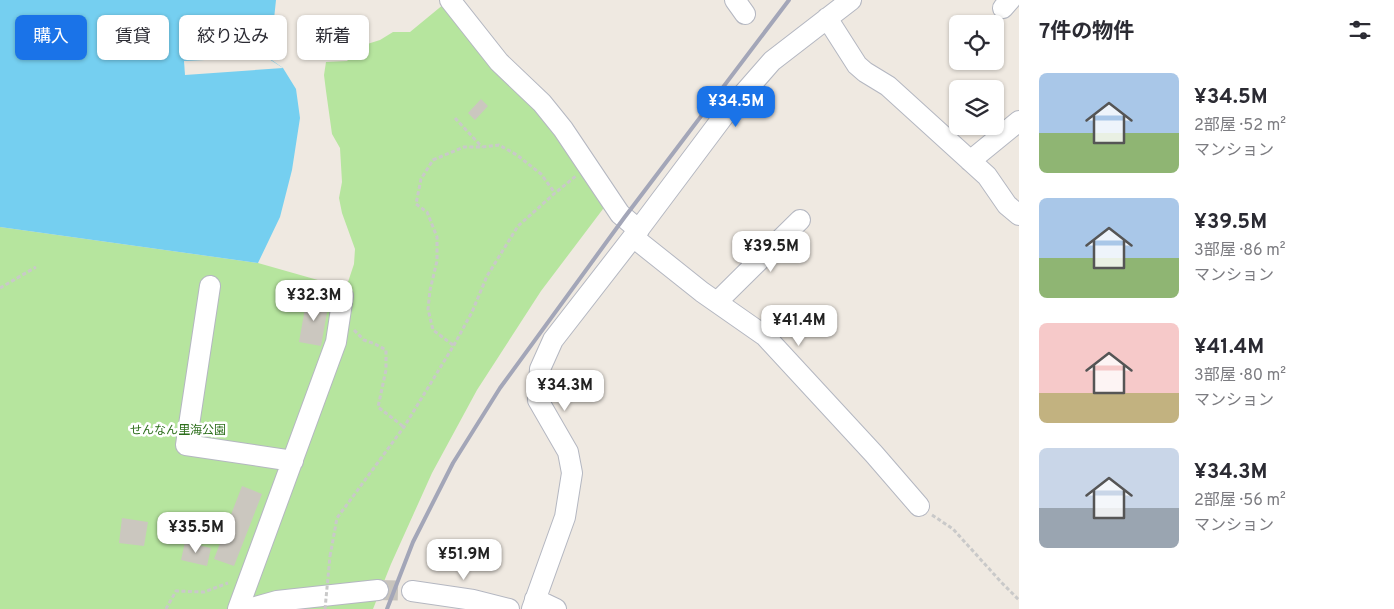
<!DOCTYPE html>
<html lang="ja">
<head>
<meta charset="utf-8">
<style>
	:root { --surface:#fff; --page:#f7f7f7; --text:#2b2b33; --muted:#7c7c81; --accent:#1a73e8 }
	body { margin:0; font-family:Overpass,"Noto Sans JP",sans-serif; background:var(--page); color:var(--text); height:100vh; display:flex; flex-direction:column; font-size:19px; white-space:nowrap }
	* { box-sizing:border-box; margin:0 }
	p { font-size:16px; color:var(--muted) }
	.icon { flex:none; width:28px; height:28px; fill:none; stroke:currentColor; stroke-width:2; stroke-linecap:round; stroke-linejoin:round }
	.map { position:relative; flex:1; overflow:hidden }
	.drawer { display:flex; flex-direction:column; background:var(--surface); width:375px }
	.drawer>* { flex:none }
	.top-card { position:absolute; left:15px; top:15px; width:475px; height:45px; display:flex; gap:10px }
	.buttons { position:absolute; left:949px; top:15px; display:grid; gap:10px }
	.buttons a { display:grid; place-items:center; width:55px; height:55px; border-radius:8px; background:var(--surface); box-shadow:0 1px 4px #0004; font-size:25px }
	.price { position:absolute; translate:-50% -42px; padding:0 11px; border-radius:10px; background:#fff; color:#222; font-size:16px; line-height:32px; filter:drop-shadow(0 1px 2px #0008) }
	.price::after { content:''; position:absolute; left:50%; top:30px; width:15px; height:11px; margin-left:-8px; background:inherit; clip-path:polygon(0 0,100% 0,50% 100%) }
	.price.active { background:var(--accent); color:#fff }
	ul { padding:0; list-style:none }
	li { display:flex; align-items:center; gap:15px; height:125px; padding:0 20px }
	li span { display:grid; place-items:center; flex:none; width:140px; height:100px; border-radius:8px; color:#555 }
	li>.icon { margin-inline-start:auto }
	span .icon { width:60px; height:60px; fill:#fffc; stroke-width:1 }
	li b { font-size:21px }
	h2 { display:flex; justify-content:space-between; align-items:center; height:60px; padding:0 20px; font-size:21px }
	.pill { padding:0 18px; border-radius:8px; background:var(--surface); box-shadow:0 1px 4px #0004; font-size:18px; line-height:45px }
	.pill.active { background:var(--accent); color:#fff }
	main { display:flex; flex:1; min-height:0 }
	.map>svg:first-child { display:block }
	.green { fill:#b6e59e }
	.water { fill:#75cff0 }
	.pier { fill:#efe9e1 }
	.building { fill:#cbc7bf }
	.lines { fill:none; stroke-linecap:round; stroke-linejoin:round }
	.minor-tunnel { stroke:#c8c4bd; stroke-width:20; stroke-dasharray:20 10; stroke-linecap:butt }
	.minor-casing { stroke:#b4b7c1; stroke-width:22 }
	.path { stroke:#c9c9c9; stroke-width:3; stroke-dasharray:4 2.5; stroke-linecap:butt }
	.minor { stroke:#fff; stroke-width:20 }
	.rail { stroke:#a3a6b8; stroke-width:4 }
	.path-bridge { stroke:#c9c9c9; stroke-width:3; stroke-dasharray:4 2.5; stroke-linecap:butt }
	.labels { text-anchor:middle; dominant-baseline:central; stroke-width:5; stroke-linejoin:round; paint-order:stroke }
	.park-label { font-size:12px; fill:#2c6e1b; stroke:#fff }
</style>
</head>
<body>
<main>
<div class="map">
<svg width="1019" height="609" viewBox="0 0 1019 609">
	<rect width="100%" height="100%" fill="#efe9e1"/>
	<path class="green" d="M444,4L548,120L606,205L541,291L477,390L432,473L391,564L373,609H0V227L258,263L346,288L354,264L355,249L342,213L339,198L342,182L340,148L332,134L326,91L324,75L326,62L347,61L361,46L380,40L393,32H410Z"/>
	<path class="water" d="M0,0H276L274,19L266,56L283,68L296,89L300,118L292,170L280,217L258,263L0,227Z"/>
	<path class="pier" d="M266,57L283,68L185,75L184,61Z"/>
	<path class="building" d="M481,99L488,106L475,120L468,113Z
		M307,297L329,301L321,346L299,342Z
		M242,486L262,494L234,566L214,559Z
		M122,518L148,522L144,546L119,543Z
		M185,542L211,548L207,566L181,560Z"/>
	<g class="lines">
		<path class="minor-tunnel" d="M378,590L412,591"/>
		<g class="minor-casing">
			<path id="minor" d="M450,0L499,62L542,103L563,129L620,214L639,230
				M735,0L745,14
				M1003,8L1010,0
				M827,18L857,65L865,72L888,86L987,176L1007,205L1019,215
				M970,161L1019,121
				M633,237L702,292L765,336L874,454L919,506
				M210,286L186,445L293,461
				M717,302L800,220
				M412,591L473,600L509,609
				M535,599L556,609
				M238,609L336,342L343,296
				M248,609L277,601L378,590
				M532,609L565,517L572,473L568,452L538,400L540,369L553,340L633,237L723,117L772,61L851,0"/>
		</g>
		<path class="path" d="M455,118L482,147
			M0,288L36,267
			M354,330L364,340L375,344L386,350V370L378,407L404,427
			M453,345L433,330L428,309L430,290L437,261V237L427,212L416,204L421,179L433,160L464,147H482L499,145L517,155L541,174L555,193
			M932,515L953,529L1002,583L1019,600
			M330,556L337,518L404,427L454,345L472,312L487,276L518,226L555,193L576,176
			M166,609L176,591L204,592L228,583"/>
		<use href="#minor" class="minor"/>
		<path class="rail" d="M387,609L413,542L453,463L500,388L624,218L789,0"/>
		<path class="path-bridge" d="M325,609L330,556"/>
	</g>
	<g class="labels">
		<g class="park-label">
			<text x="178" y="431">せんなん里海公園</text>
		</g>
	</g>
</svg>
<div class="buttons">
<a><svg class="icon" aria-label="locate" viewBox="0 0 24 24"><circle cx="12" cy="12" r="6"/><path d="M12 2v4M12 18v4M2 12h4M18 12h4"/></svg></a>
<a><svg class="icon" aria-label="layers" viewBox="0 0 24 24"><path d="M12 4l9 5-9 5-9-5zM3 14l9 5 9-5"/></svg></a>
</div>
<b class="price active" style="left:736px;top:128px">¥34.5M</b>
<b class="price" style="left:771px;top:273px">¥39.5M</b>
<b class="price" style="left:314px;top:322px">¥32.3M</b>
<b class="price" style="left:799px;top:347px">¥41.4M</b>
<b class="price" style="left:565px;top:412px">¥34.3M</b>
<b class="price" style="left:196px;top:554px">¥35.5M</b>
<b class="price" style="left:464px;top:581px">¥51.9M</b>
<div class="top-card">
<a class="pill active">購入</a>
<a class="pill">賃貸</a>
<a class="pill">絞り込み</a>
<a class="pill">新着</a>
</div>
</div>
<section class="drawer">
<h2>7件の物件<svg class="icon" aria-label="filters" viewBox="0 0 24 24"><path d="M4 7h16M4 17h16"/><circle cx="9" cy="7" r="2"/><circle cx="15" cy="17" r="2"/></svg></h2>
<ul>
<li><span style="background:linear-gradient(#a9c7e8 60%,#8fb573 0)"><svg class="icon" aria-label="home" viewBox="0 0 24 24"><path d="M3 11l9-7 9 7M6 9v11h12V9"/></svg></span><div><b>¥34.5M</b><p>2部屋 · 52 m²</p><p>マンション</p></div></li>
<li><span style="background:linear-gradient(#a9c7e8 60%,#8fb573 0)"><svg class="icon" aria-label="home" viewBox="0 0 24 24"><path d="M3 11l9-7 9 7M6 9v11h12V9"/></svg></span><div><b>¥39.5M</b><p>3部屋 · 86 m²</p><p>マンション</p></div></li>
<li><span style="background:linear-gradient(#f6c9c9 70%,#c2b280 0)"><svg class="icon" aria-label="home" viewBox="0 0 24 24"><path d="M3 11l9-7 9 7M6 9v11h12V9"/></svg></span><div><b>¥41.4M</b><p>3部屋 · 80 m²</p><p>マンション</p></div></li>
<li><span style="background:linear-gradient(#c9d6e8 60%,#9aa5b1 0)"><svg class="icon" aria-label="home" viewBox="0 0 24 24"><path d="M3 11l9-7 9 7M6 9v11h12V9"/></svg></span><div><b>¥34.3M</b><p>2部屋 · 56 m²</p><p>マンション</p></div></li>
</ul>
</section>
</main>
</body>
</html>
